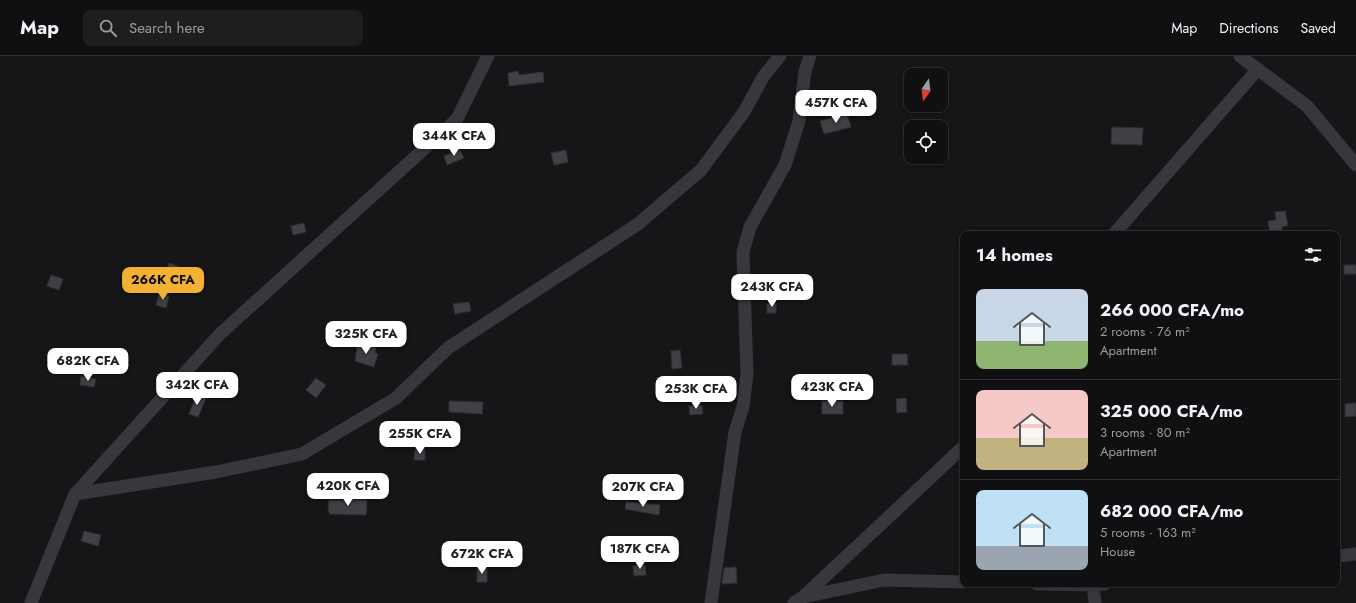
<!DOCTYPE html>
<html lang="en">
<head>
<meta charset="utf-8">
<style>
	:root { --surface:#101012; --page:#1e1e20; --text:#f1f3f6; --muted:#9c9d9f; --line:#303032; --accent:#f2b134 }
	body { margin:0; font-family:Jost,sans-serif; background:var(--page); color:var(--text); height:100vh; display:flex; flex-direction:column; font-size:15px; white-space:nowrap }
	* { box-sizing:border-box; margin:0 }
	p { font-size:13px; color:var(--muted) }
	.icon { flex:none; width:22px; height:22px; fill:none; stroke:currentColor; stroke-width:2; stroke-linecap:round; stroke-linejoin:round }
	.map { position:relative; flex:1; overflow:hidden }
	.side { position:absolute; left:960px; top:175px; width:380px; height:356px; display:flex; flex-direction:column; background:var(--surface); border-radius:8px; box-shadow:0 2px 6px #0003,0 0 0 1px var(--line) }
	.side>* { flex:none }
	.needle { width:26px; rotate:194deg }
	.controls { position:absolute; left:904px; top:12px; display:grid; gap:8px }
	.controls a { display:grid; place-items:center; width:44px; height:44px; border-radius:8px; background:var(--surface); box-shadow:0 2px 6px #0003,0 0 0 1px var(--line); font-size:20px }
	.price { position:absolute; translate:-50% -34px; padding:0 9px; border-radius:8px; background:#fff; color:#222; font-size:13px; line-height:26px; filter:drop-shadow(0 1px 2px #0008) }
	.price::after { content:''; position:absolute; left:50%; top:24px; width:12px; height:9px; margin-left:-6px; background:inherit; clip-path:polygon(0 0,100% 0,50% 100%) }
	.price.on { background:var(--accent); color:#111 }
	ul { padding:0; list-style:none }
	li { display:flex; align-items:center; gap:12px; height:100px; padding:0 16px }
	li+li { border-top:1px solid var(--line) }
	li span { display:grid; place-items:center; flex:none; width:112px; height:80px; border-radius:8px; color:#555 }
	li>.icon { margin-inline-start:auto }
	span .icon { width:48px; height:48px; fill:#fffc; stroke-width:1 }
	li b { font-size:17px }
	h2 { display:flex; justify-content:space-between; align-items:center; height:48px; padding:0 16px; font-size:17px }
	header { display:flex; align-items:center; gap:24px; box-sizing:border-box; height:56px; padding:0 20px; background:var(--surface); border-bottom:1px solid var(--line) }
	header strong { font-size:19px }
	nav { display:flex; gap:22px; margin-inline-start:auto; font-size:14px }
	.search { width:280px; height:36px; background:var(--page); display:flex; align-items:center; gap:10px; box-sizing:border-box; padding:0 14px; border-radius:8px; color:var(--muted); font-size:15px }
	.map>svg:first-child { display:block }
	.building { fill:#404145; stroke:#303034 }
	.lines { fill:none; stroke-linecap:round; stroke-linejoin:round }
	.minor { stroke:#37383d; stroke-width:13 }
</style>
</head>
<body>
<header>
<strong>Map</strong>
<div class="search"><svg class="icon" aria-label="search" viewBox="0 0 24 24"><circle cx="10" cy="10" r="6"/><path d="M15 15l6 6"/></svg>Search here</div>
<nav><a>Map</a><a>Directions</a><a>Saved</a></nav>
</header>
<div class="map">
<svg width="1356" height="547" viewBox="0 0 1356 547">
	<rect width="100%" height="100%" fill="#161618"/>
	<path class="building" d="M518,15L519,19L543,16L544,26L509,30L508,17Z
		M847,58L851,71L824,78L820,65Z
		M1112,71L1143,72L1142,89L1111,88Z
		M460,94L464,102L447,109L444,100Z
		M566,94L568,106L554,109L551,97Z
		M1285,155L1288,169L1282,171V175L1270,177L1268,165L1276,164L1275,156Z
		M304,167L306,176L293,179L291,170Z
		M169,207L180,211L177,219L166,215Z
		M1344,209H1356V218H1344Z
		M51,219L63,223L59,234L47,230Z
		M159,238L169,240L166,252L156,249Z
		M469,246L471,255L455,258L453,248Z
		M776,247V257H767V248Z
		M358,286L376,291L375,297L378,298L374,311L355,305Z
		M680,294L682,312L672,313L671,295Z
		M892,298H907L908,309H892Z
		M81,320L96,323L94,331L80,329Z
		M316,322L326,329L316,342L306,334Z
		M197,338L206,342L198,361L189,358Z
		M906,342L907,356L897,357L896,343Z
		M449,345L483,346L482,358L449,356Z
		M822,345H843V358H822Z
		M1356,347V360L1345,361V348Z
		M702,349L703,358L690,359L689,350Z
		M415,393H425V404H414Z
		M329,444L351,445V444H367L366,459L329,458L330,456H328Z
		M626,446L660,449L659,459L625,453Z
		M84,475L101,479L98,490L81,485Z
		M645,509L646,519L634,520L633,510Z
		M736,511L737,527L722,528L724,512Z
		M477,512H487V526H477Z"/>
	<g class="lines">
		<path class="minor" d="M1240,0L1307,50L1356,109
			M1114,178L1258,13
			M75,438L216,416L302,398L396,342L448,292L638,168L701,114L744,56L763,21L780,0
			M1337,500L1356,498
			M1037,528L1093,529L1105,528
			M1093,529L1095,547
			M803,541L884,524L963,526
			M31,547L75,438L220,278L457,63L488,0
			M711,547L735,376L743,351L747,318L743,196L750,171L785,109L799,65L805,15L810,0
			M794,547L803,541L910,441L963,391"/>
	</g>
</svg>
<div class="controls">
<a><svg class="needle" viewBox="-14 -14 28 28"><path d="M0-13l5 13h-10z" fill="#e53935"/><path d="M0 13l5-13h-10z" fill="#9c9d9f"/></svg></a>
<a><svg class="icon" aria-label="locate" viewBox="0 0 24 24"><circle cx="12" cy="12" r="6"/><path d="M12 2v4M12 18v4M2 12h4M18 12h4"/></svg></a>
</div>
<b class="price" style="left:836px;top:68px">457K CFA</b>
<b class="price" style="left:454px;top:101px">344K CFA</b>
<b class="price on" style="left:163px;top:245px">266K CFA</b>
<b class="price" style="left:772px;top:252px">243K CFA</b>
<b class="price" style="left:366px;top:299px">325K CFA</b>
<b class="price" style="left:88px;top:326px">682K CFA</b>
<b class="price" style="left:197px;top:350px">342K CFA</b>
<b class="price" style="left:832px;top:352px">423K CFA</b>
<b class="price" style="left:696px;top:354px">253K CFA</b>
<b class="price" style="left:420px;top:399px">255K CFA</b>
<b class="price" style="left:348px;top:451px">420K CFA</b>
<b class="price" style="left:643px;top:452px">207K CFA</b>
<b class="price" style="left:640px;top:514px">187K CFA</b>
<b class="price" style="left:482px;top:519px">672K CFA</b>
<section class="side">
<h2>14 homes<svg class="icon" aria-label="filters" viewBox="0 0 24 24"><path d="M4 7h16M4 17h16"/><circle cx="9" cy="7" r="2"/><circle cx="15" cy="17" r="2"/></svg></h2>
<ul>
<li><span style="background:linear-gradient(#c9d6e8 65%,#8fb573 0)"><svg class="icon" aria-label="home" viewBox="0 0 24 24"><path d="M3 11l9-7 9 7M6 9v11h12V9"/></svg></span><div><b>266 000 CFA/mo</b><p>2 rooms · 76 m²</p><p>Apartment</p></div></li>
<li><span style="background:linear-gradient(#f6c9c9 60%,#c2b280 0)"><svg class="icon" aria-label="home" viewBox="0 0 24 24"><path d="M3 11l9-7 9 7M6 9v11h12V9"/></svg></span><div><b>325 000 CFA/mo</b><p>3 rooms · 80 m²</p><p>Apartment</p></div></li>
<li><span style="background:linear-gradient(#bfe0f5 70%,#9aa5b1 0)"><svg class="icon" aria-label="home" viewBox="0 0 24 24"><path d="M3 11l9-7 9 7M6 9v11h12V9"/></svg></span><div><b>682 000 CFA/mo</b><p>5 rooms · 163 m²</p><p>House</p></div></li>
</ul>
</section>
</div>
</body>
</html>
